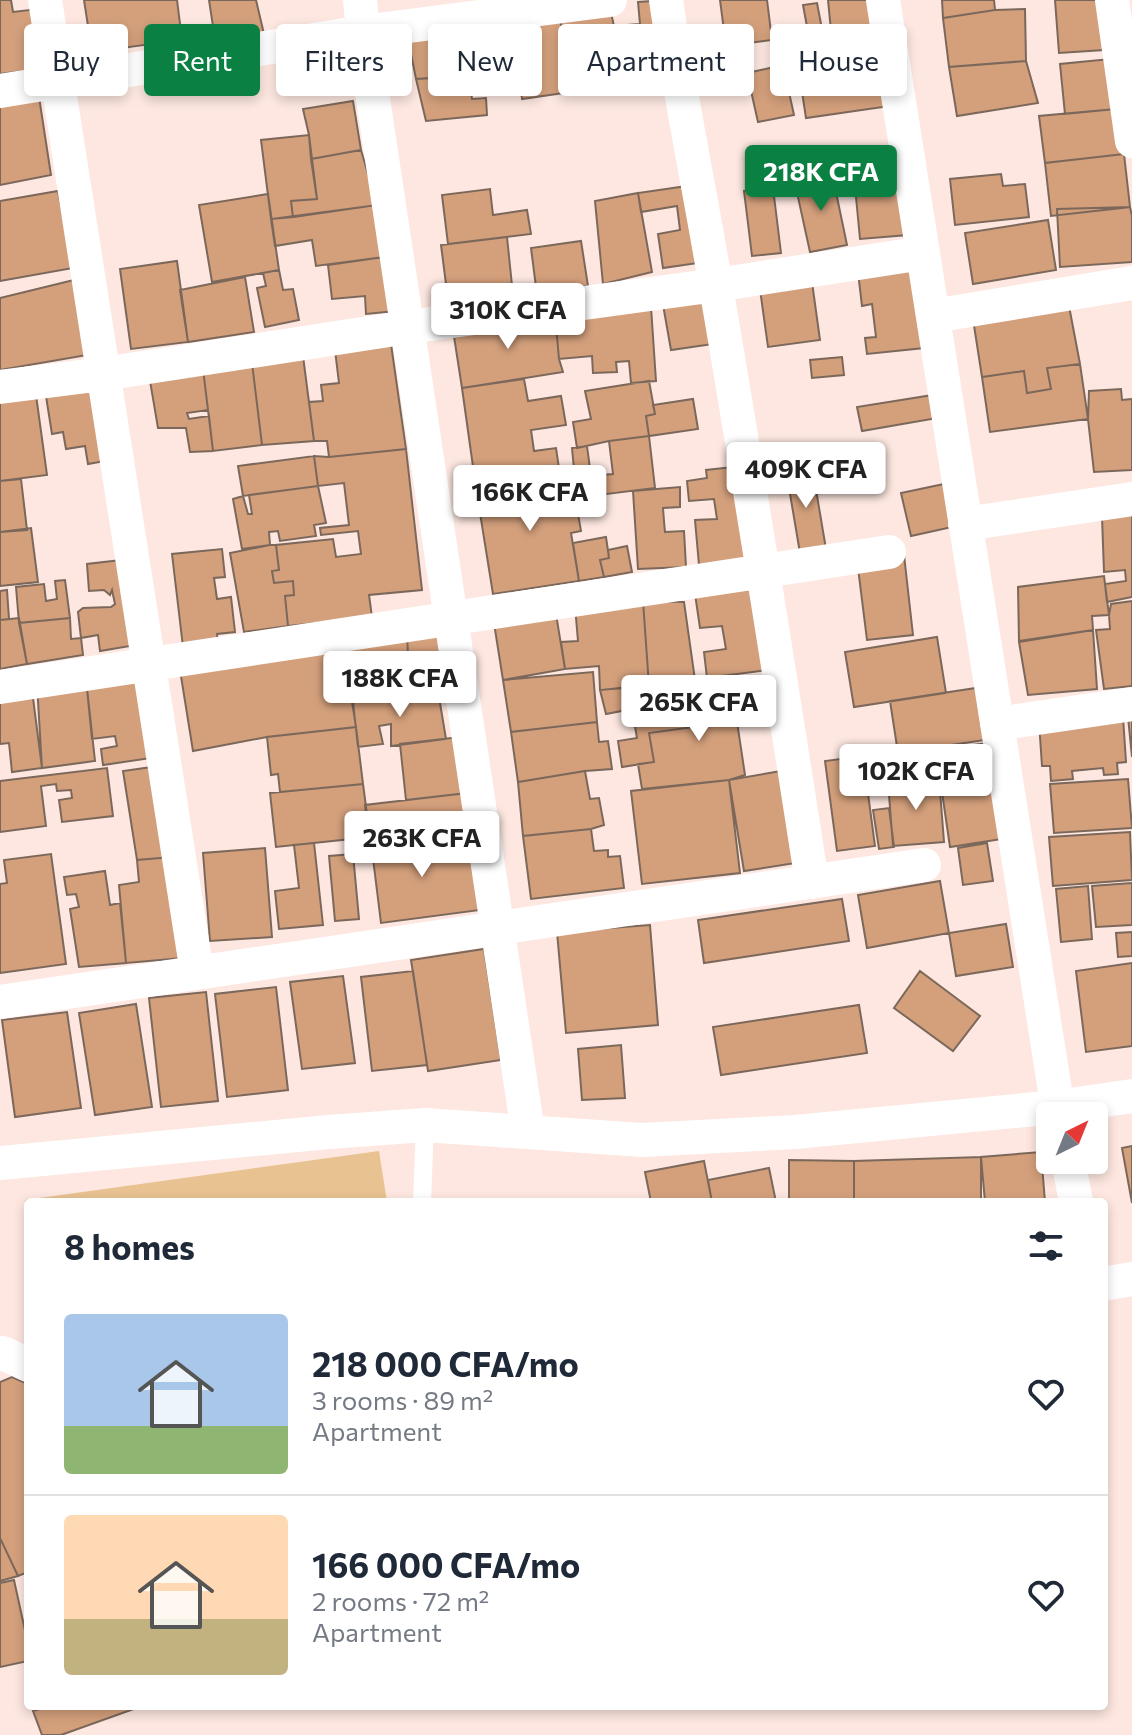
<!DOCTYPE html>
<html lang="en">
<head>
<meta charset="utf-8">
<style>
	:root { --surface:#fff; --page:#f6f6f7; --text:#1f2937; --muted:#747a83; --line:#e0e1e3; --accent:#0b8043 }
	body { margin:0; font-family:Commissioner,sans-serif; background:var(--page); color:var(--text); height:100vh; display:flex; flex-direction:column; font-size:30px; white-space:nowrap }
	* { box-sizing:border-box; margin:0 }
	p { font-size:26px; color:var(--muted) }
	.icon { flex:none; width:44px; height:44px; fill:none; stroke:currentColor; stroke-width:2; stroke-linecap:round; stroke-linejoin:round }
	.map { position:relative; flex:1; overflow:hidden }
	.details { position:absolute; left:24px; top:1198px; width:1084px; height:512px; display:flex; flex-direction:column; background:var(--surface); border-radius:8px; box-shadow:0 4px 12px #0003 }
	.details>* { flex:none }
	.banner { position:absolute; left:24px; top:24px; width:1084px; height:72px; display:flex; gap:16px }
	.needle { width:52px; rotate:43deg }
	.buttons { position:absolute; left:1036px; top:1102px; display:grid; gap:16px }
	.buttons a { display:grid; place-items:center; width:72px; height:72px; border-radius:8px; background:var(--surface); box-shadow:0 4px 12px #0003; font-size:40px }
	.price { position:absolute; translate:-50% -68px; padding:0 18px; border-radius:8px; background:#fff; color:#222; font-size:26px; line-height:52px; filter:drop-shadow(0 2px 4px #0008) }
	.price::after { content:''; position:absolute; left:50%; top:48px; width:24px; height:18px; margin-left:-12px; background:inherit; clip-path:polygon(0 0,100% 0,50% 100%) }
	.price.active { background:var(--accent); color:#fff }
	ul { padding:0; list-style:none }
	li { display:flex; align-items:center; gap:24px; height:200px; padding:0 40px }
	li+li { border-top:2px solid var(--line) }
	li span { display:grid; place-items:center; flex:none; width:224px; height:160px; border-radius:8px; color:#555 }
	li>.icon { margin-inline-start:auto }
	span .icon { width:96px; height:96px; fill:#fffc; stroke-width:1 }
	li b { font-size:34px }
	h2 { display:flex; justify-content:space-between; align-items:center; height:96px; padding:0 40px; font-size:34px }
	.tag { padding:0 28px; border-radius:8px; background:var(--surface); box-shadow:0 4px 12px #0003; font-size:28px; line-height:72px }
	.tag.active { background:var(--accent); color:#fff }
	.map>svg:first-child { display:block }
	.green { fill:#e8c290 }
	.building { fill:#d4a07c; stroke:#7c685b; stroke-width:2 }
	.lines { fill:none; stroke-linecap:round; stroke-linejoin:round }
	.service { stroke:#fff; stroke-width:18 }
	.minor { stroke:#fff; stroke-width:34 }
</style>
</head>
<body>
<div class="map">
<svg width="1132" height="1735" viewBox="0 0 1132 1735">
	<rect width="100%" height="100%" fill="#fde7e0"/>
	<path class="green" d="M379,1151L387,1202H28V1215L25,1200Z"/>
	<path class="building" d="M0,0H11L13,12L38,9L46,68L0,74Z
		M84,0H177L182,40L92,52Z
		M209,0H256L264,34L216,46Z
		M666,0L670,44L619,49L615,26L640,24L638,2Z
		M720,0H767L772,40L726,46Z
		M828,0H874L878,47L833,51Z
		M942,0H994L995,10L943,18Z
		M1055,0H1100L1104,50L1059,53Z
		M817,3L822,29L808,32L803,5Z
		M610,8L619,49L620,82L571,92L559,10Z
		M1025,9L1026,61L949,67L943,18L995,10Z
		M559,10L571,92L522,99L517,54L507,55L504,34L517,32L514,16Z
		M429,31L433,63L450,62L452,77L416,79L407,34Z
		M474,31L476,58L450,60L448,33Z
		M881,47L890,106L806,118L797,59L833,51Z
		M1110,59L1115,109L1065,114L1060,64Z
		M1026,61L1038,103L957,116L949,67Z
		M783,65L794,115L758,122L747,73Z
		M452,77L470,82L472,99L486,98L487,115L426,121L416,79Z
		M39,97L51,175L0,185V102Z
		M353,101L361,150L311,159L309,135L303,109Z
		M1115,109L1124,154L1045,163L1039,116Z
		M309,135L317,199L291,201L293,217L271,219L261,140Z
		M361,150L377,205L293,217L291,201L317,199L311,159Z
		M900,151L908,235L860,239L852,155Z
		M1124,154L1130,207L1051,216L1045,163Z
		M794,169L796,188L780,189L779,170Z
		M832,173L847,245L810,252L796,188V180Z
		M1001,174L1003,186L1025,184L1029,217L955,225L950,179Z
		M694,185L705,262L663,268L658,234L680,230L677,206L641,212L638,193Z
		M773,188L781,253L752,256L744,191Z
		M490,189L493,215L527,210L531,234L448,244L442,195Z
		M58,191L73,268L0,281V201Z
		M638,193L652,272L603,284L595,201Z
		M268,194L279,270L212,282L199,205Z
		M377,205L384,257L316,266L312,240L275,246L271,219Z
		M1130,207L1132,216V262L1060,267L1057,209Z
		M1048,220L1056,270L973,284L965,233Z
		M507,237L513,295L436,303L434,286L446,284L441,245Z
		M581,241L588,286L536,287L531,248Z
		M384,257L396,311L366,314L365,296L332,299L328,265Z
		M177,261L188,342L131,349L120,269Z
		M915,265L924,348L867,354L865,338L876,337L872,304L862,306L858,272Z
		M279,270L283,290L293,289L299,320L265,327L257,288L266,286L263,273Z
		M811,275L820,340L768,347L759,282Z
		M245,277L254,332L188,342L180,290Z
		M82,278L93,354L0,370V298Z
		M712,291L720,343L671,350L662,299Z
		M1069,306L1080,364L1047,368L1051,389L1027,393L1024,371L982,377L973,319Z
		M651,307L656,381L631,383L629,361L616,362L617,372L593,373L592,356L559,359L555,314Z
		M555,314L559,359L563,372L462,388L453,330Z
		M391,344L406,449L329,457L327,441H314L309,402L323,401L321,385L339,383L335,350Z
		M303,356L314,441L262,445L252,363Z
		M842,357L844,375L812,378L810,360Z
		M252,363L262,445L213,451L203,369Z
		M1080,364L1088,419L990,432L982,377L1024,371L1027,393L1051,389L1047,368Z
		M203,369L208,410L187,413L189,419L209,416L213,451L190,452L186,428H158L149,375Z
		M524,379L528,401L561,396L566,425L531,430L534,451L556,448L560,475L476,488L462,388Z
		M98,381L105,461L88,464L85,446L66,449L63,432L52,434L45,390Z
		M649,381L655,414L646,416L649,436L609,441L577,448L573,422L591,419L585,391Z
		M1121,389L1122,400L1132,399V470L1094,472L1088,419L1089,391Z
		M939,394L943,417L862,431L857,407Z
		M36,395L47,475L0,481V400Z
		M693,399L698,429L649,436L646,416L655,414L653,405Z
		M649,436L655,488L575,498L574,487L586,486L583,468L574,469L572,448L587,446L591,476L613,474L609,441Z
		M406,449L422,590L369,595L372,617L288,626L285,596L294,595L293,581L274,583L272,571L279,570L276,545L333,539L336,557L361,554L358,531L321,535L320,528L349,525L344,483L318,486L314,456L329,457Z
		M314,456L318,486L243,496L238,466Z
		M812,466L826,549L800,553L786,470Z
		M733,467L755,560L699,565L695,520L717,519L714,499L689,501L687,481L707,478L706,470Z
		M571,473L581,531L571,533L579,581L493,594L476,488Z
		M21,479L27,530L0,532V481Z
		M944,484L952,527L911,536L901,493Z
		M318,486L326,523L314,525L316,536L280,541L278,531L269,532L270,545L242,549L233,499L243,496L248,514H252L249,495Z
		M680,487V507L663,508L664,521L665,532L684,531L686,567L638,569L633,491Z
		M1132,514V597L1107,602L1105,584L1126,581L1125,570L1104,572L1102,517Z
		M31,528L38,582L0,586V532Z
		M606,537L609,558L600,560L604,577L579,581L573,543Z
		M270,545H276L279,570L272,571L274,583L293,581L294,595L285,596L288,626L244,632L230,553Z
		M627,546L632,572L604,577L600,560L609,558L608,550Z
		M222,549L225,577L214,578L217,599L231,597L235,632L217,634L218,643L183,647L172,554Z
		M904,555L913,635L867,640L857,560Z
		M129,559L136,645L100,651L98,635L81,638L78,612L83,608L111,607L115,604L112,590L110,595L104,590L89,591L87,564Z
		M1104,576L1109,615L1092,616L1093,630L1019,641L1018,587Z
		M65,580L70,618L19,623L16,587L44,584L46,601L57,599L55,581Z
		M764,585L776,669L707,678L704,652L726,649L722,626L700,628L695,594Z
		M7,590L9,619L0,620V591Z
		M643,601L684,602L695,680L649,686Z
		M643,601L649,686L600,690L599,666L565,669L561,642L578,641L575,606Z
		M1132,601V686L1104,689L1096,630L1110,629L1109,615L1111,604Z
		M556,614L565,669L503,680L494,623Z
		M19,618L27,664L0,669V620Z
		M70,618L71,639L81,638L83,655L27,664L19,623Z
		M1093,630L1097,689L1028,695L1019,642Z
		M447,634L451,685L410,688L407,636Z
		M407,636L410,688L390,689L387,669L366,672L369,700L353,702L343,644Z
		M937,637L946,693L854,707L845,652Z
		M343,644L356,727L267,737L193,751L180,670Z
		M143,669L158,757L103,765L101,749L117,746L115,736L92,739L86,679Z
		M593,672L597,722L511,732L503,680Z
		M730,675L745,775L729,780L642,789L638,764L654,762L649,733L701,726L695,680Z
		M86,679L95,761L42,768L37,684Z
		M695,680L701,726L649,733L654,762L622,767L618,741L637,738L632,709L606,714L600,690Z
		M976,688L985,740L898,753L890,701Z
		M438,691L446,739L391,746V724L379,726L383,744L358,747L353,702Z
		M33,698L42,768L12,772L9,743L0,744V701Z
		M1132,716V757L1128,717Z
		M1123,717L1126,762L1117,763L1118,774L1104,775L1103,768L1072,771L1073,779L1051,781L1050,766H1042L1039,722Z
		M597,722L599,742L608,741L612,769L585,771L518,782L511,732Z
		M356,727L363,784L280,792L278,774L271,775L267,737Z
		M460,737L467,793L406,800L400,744Z
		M987,743L1002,839L950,847L936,751Z
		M863,756L875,846L837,851L825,761Z
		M159,766L172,857L137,860L123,771Z
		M107,768L113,816L62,822L59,800L72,798L71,790L57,791L56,784L41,786L46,826L0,832V781Z
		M787,770L802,862L744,871L729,780Z
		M585,771L590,799L599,798L604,825L591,829L523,836L518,782Z
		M939,778L944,842L893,846L888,782Z
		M1128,779L1132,828L1054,833L1050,784Z
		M729,780L740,873L642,884L631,791Z
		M363,784L370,837L276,847L270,793Z
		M467,793L472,846L409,854L406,829L368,834L365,805Z
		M889,808L894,847L879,849L873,810Z
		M406,829L409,854L472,846L480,910L381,923L370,834Z
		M591,829L594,851L608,850V857L620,856L624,888L531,899L523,836Z
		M1130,832L1132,880L1053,886L1049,837Z
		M314,843L323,925L279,929L275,891L299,888L294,845Z
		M987,843L993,881L963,885L958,848Z
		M265,848L272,937L210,941L203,853Z
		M51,854L66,964L0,973V884L7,883L4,860Z
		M353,854L359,919L335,921L329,856Z
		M172,857L183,958L126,963L119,885L139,882L137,860Z
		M105,871L110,905L120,903L126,963L79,967L70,909L79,907L76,894L67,895L64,877Z
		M940,881L949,933L867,948L858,895Z
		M1132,883V925L1096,927L1092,886Z
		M1088,886L1092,939L1061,942L1056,889Z
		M842,899L849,941L704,963L698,920Z
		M1006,924L1013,967L956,976L949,933Z
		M650,925L658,1025L566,1033L557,932Z
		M1132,932V956L1118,957L1116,933Z
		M484,949L501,1060L428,1071L411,960Z
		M1132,963V1046L1086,1052L1076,971Z
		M413,971L427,1065L372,1071L361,977Z
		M920,971L980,1016L953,1051L894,1008Z
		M343,976L355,1063L302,1069L290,982Z
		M276,987L288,1090L227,1097L215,994Z
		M206,992L218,1101L161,1107L149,998Z
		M136,1004L152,1107L95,1115L79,1013Z
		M859,1005L867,1053L721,1075L713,1027Z
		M67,1012L81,1108L15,1117L2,1020Z
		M621,1045L625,1098L582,1100L578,1049Z
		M1132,1146V1203L1122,1148Z
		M1041,1152L1045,1202H985L981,1157Z
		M981,1157V1202H854V1161Z
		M789,1160L854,1161V1202H789Z
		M704,1161L712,1202H651L645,1172Z
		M769,1168L776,1202H712L708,1180Z
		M12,1377L28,1384V1572L18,1576L0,1538V1382Z
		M0,1538L18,1576L0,1581Z
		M14,1580L28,1644V1661L0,1667V1583Z
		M49,1706H142L61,1735H42L33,1711Z"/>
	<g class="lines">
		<path class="service" d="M422,1202L425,1125"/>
		<path class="minor" d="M45,0L197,973
			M360,0L363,32L528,1132
			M666,0C680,96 700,191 716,287C750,485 781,683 812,882
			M883,0L1059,1116
			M1112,0L1132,141
			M0,91L363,32L610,0
			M933,316L1132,283
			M0,387L103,374L408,327L716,285L923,253
			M965,524L1132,499
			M0,687L889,552
			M997,724L1132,704
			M0,1002L924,865
			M1068,1160L1076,1202
			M0,1163L329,1132L425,1125L642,1140L795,1132L1057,1107L1132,1096
			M1104,1282L1108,1283L1132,1279
			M0,1354L3,1353L28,1365"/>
	</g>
</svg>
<div class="buttons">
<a><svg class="needle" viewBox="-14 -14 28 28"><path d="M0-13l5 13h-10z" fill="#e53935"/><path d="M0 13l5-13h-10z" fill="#747a83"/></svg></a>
</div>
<b class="price active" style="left:821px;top:213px">218K CFA</b>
<b class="price" style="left:508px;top:351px">310K CFA</b>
<b class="price" style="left:806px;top:510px">409K CFA</b>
<b class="price" style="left:530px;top:533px">166K CFA</b>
<b class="price" style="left:400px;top:719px">188K CFA</b>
<b class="price" style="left:699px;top:743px">265K CFA</b>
<b class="price" style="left:916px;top:812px">102K CFA</b>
<b class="price" style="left:422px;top:879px">263K CFA</b>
<div class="banner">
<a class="tag">Buy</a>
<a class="tag active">Rent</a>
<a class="tag">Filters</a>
<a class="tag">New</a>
<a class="tag">Apartment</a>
<a class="tag">House</a>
</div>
<section class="details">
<h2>8 homes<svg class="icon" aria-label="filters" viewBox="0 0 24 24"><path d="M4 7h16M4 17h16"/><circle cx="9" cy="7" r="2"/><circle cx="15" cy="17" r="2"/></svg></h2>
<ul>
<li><span style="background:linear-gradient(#a9c7e8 70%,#8fb573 0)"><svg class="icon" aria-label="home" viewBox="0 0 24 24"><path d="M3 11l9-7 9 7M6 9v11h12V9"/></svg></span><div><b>218 000 CFA/mo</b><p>3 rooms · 89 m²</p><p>Apartment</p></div><svg class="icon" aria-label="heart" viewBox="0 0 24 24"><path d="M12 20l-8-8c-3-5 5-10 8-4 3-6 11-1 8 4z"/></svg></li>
<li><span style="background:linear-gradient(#ffd9b3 65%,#c2b280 0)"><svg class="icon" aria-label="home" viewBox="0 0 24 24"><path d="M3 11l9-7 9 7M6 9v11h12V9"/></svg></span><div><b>166 000 CFA/mo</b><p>2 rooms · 72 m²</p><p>Apartment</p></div><svg class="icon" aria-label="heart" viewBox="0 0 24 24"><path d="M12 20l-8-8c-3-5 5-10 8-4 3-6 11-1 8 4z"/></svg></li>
</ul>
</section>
</div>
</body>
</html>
